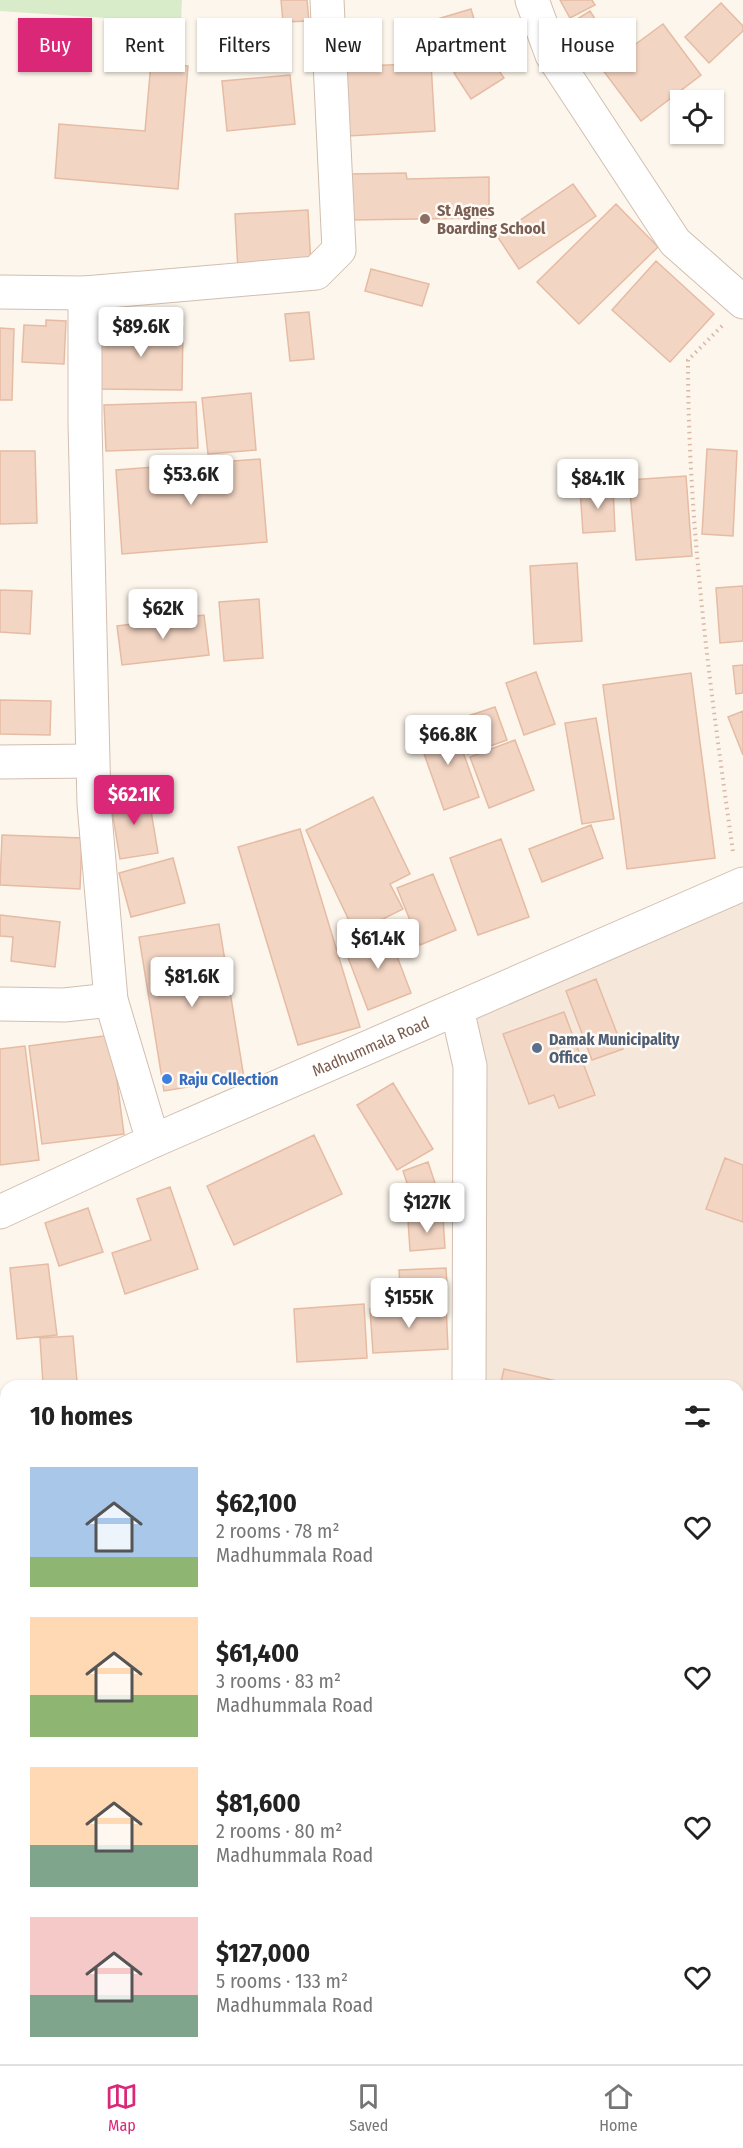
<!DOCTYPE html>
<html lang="en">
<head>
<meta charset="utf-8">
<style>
	:root { --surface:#fff; --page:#f6f6f6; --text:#222; --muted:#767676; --line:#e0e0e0; --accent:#db2777 }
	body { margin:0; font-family:"Fira Sans Condensed",sans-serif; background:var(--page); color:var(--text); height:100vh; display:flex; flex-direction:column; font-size:22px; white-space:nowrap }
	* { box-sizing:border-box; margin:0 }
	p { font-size:20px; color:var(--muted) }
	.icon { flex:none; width:33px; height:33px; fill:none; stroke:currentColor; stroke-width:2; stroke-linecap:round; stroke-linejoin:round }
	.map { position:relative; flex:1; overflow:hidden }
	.drawer { position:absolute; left:0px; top:1380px; width:744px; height:684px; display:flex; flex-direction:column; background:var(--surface); border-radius:18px 18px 0 0; box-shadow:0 2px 4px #0004 }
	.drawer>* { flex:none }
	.hud { position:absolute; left:18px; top:18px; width:708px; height:54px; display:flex; gap:12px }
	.buttons { position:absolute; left:670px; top:90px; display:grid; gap:12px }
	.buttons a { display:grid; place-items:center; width:54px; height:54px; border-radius:0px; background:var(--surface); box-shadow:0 2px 4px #0004; font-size:30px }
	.price { position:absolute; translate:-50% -51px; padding:0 14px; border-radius:6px; background:#fff; color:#222; font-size:20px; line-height:39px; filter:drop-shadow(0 2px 3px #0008) }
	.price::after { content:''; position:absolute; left:50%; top:36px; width:18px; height:14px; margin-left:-9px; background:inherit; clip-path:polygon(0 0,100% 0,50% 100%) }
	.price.current { background:var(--accent); color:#fff }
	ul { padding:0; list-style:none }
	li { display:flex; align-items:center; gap:18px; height:150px; padding:0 30px }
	li span { display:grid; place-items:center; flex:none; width:168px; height:120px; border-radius:0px; color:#555 }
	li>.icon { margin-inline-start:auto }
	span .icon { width:72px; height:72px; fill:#fffc; stroke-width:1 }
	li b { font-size:26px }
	h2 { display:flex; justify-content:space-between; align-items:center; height:72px; padding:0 30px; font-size:26px }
	.pill { padding:0 21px; border-radius:0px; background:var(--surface); box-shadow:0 2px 4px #0004; font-size:21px; line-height:54px }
	.pill.current { background:var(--accent); color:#fff }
	.tab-bar { display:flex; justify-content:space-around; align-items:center; height:84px; border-top:2px solid var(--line); background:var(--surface); font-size:16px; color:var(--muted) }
	.tab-bar a { display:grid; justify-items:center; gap:3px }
	.tab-bar .current { color:var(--accent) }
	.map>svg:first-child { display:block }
	.residential { fill:#f5e8da }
	.green { fill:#d8ecc9 }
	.building { fill:#f3d5c3; stroke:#e6bba3; stroke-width:1.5 }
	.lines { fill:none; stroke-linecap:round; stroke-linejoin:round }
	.minor-casing { stroke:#d1beb0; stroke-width:35 }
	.path { stroke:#d9b8a5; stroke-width:4; stroke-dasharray:1.5 4.5; stroke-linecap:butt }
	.minor { stroke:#fff; stroke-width:33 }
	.education-dot { fill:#8d6e63; stroke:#fffaf3; stroke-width:2 }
	.service-dot { fill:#5c6f8a; stroke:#fffaf3; stroke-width:2 }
	.shop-dot { fill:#3f7fe0; stroke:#fffaf3; stroke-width:2 }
	.labels { text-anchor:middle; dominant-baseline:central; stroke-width:5; stroke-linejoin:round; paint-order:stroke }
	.education-label { font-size:16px; font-weight:bold; fill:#785e54; stroke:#fffaf3; text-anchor:start }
	.service-label { font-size:16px; font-weight:bold; fill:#4e5e75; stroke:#fffaf3; text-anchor:start }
	.street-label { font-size:16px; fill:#7a5c4d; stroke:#fffaf3 }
	.shop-label { font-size:16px; font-weight:bold; fill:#366cbe; stroke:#fffaf3; text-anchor:start }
</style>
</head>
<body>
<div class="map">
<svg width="743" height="2064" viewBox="0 0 743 2064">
	<rect width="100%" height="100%" fill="#fdf6ec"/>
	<path class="residential" d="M743,895V2064H465V2058H738V1386H481L476,1008Z"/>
	<path class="green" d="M0,0H182L181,23L0,11Z"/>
	<path class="building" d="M281,0H307L309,21L283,22Z
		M560,0H592L595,5L570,18Z
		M721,3L743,26V31L709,63L685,37Z
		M471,9L482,46L436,61L424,23Z
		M590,11L611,44L585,61L564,27Z
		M663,24L701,75L641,121L602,69Z
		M486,52L504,78L471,99L454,73Z
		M151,63L188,66L178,189L55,178L59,124L145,131Z
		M431,63L435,131L348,136L344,67Z
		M290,75L295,124L227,131L222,81Z
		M406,173L407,179L489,177V218L350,220L349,174Z
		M573,184L596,216L519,269L497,236Z
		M616,204L658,247L579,324L537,282Z
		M308,210L311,267L238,272L235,214Z
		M656,261L714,314L670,362L612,310Z
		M371,269L429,284L422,306L365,291Z
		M309,312L314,359L290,361L285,314Z
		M46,320L66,321L64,364L22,362L24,325L46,326Z
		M100,325L183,327L182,390L99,389Z
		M0,328L14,329L12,400H0Z
		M251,393L256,450L208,454L202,398Z
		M196,402L198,448L106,451L104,405Z
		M707,449L737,451L733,536L702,534Z
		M0,451H35L37,523L0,524Z
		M260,459L267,542L122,554L116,470Z
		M686,476L692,556L636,560L629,480Z
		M613,487L615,531L583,533L580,489Z
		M577,563L582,641L534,644L530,566Z
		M743,586V641L720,643L716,588Z
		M0,590L32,591L30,634L0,632Z
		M259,599L263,658L224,661L219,602Z
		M204,615L209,655L122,665L117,626Z
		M743,665V693L736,694L733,666Z
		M536,672L555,724L524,735L506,683Z
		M691,673L715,858L627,869L603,685Z
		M0,700L51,701L50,735L0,734Z
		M495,707L507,740L468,754L456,720Z
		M743,711V755L728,717Z
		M596,718L614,819L582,824L565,723Z
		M452,721L479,797L444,810L417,734Z
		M515,740L534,790L489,808L470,757Z
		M148,793L158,853L120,859L110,799Z
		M373,797L410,874L390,884L403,909L355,933L306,830Z
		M591,825L603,858L542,882L529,849Z
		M300,829L360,1027L298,1045L238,847Z
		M2,835L82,838L80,889L0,885Z
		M501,839L529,917L478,935L450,858Z
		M173,858L185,903L131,917L119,873Z
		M433,874L456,930L420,945L397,888Z
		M0,915L60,922L55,967L11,961L13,937L0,936Z
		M219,924L244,1078L164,1091L139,937Z
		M387,930L411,993L368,1010L344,947Z
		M596,979L623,1049L592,1060L566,991Z
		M564,1012L595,1095L559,1108L554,1095L529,1104L503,1034Z
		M111,1035L124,1134L42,1144L29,1046Z
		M25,1046L39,1160L0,1165V1049Z
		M393,1083L433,1149L397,1170L357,1105Z
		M314,1135L342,1194L234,1245L207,1186Z
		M725,1158L743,1165V1222L706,1209Z
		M428,1162L442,1204L417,1213L403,1171Z
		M170,1187L198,1269L125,1294L112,1253L151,1240L137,1199Z
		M88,1208L103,1252L59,1266L45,1223Z
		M443,1217L445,1248L410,1251L408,1220Z
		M48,1264L57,1335L17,1339L10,1268Z
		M446,1268L447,1285L400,1286L399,1270Z
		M364,1304L367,1358L297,1362L294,1309Z
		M446,1305L448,1349L373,1353L370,1309Z
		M73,1336L77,1381L43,1384L40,1338Z
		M504,1369L557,1381L555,1386H500Z
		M6,1447V1501L0,1502V1448Z
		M0,1509H6V1554L0,1555Z
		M738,1540L743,1541V1709L738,1708Z
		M0,1570H6V1611H0Z
		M0,1712H5L6,1753H0Z
		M738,1724L743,1726L742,1755L738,1753Z
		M4,1786L6,1826L0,1827V1787Z
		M738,1798L743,1799V1860L738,1859Z
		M738,1866H743L742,1894L738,1893Z
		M649,2058H677L675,2064Z
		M710,2058H722L741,2064H708Z"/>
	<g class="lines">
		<g class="minor-casing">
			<g id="minor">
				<path d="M532,0L552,55L675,242L743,302"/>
				<path d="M0,292L85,293L316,273L339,250L327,0"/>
				<path d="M85,293V423L94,804L111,1000L153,1141"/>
				<path d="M0,762L92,761"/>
				<path d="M0,1004L64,1005L111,1000"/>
				<path d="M457,1009L470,1066L469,1386"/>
				<path id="s1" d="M0,1212L153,1141L743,884"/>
				<path d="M0,1999H6"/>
				<path d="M738,2016L743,2018"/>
				<path d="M179,2064L180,2058"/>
				<path d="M467,2064V2058"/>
			</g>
		</g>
		<path class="path" d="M722,326L688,360C688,525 710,688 733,852"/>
		<use href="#minor" class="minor"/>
	</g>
	<circle class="education-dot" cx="425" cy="219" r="6"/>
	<circle class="service-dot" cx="537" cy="1048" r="6"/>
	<circle class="shop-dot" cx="167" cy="1079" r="6"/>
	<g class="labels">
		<g class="education-label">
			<text x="437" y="210">St Agnes<tspan x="437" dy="18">Boarding School</tspan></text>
		</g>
		<g class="service-label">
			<text x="549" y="1039">Damak Municipality<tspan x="549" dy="18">Office</tspan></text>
		</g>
		<g class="street-label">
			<text stroke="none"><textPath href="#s1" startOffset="406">Madhummala Road</textPath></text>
		</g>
		<g class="shop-label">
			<text x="179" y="1079">Raju Collection</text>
		</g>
	</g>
</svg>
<div class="buttons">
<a><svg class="icon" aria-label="locate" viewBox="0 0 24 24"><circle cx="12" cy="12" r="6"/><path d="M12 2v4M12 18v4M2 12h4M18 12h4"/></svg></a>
</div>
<b class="price" style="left:141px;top:358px">$89.6K</b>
<b class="price" style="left:191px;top:506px">$53.6K</b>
<b class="price" style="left:598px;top:510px">$84.1K</b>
<b class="price" style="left:163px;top:640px">$62K</b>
<b class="price" style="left:448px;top:766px">$66.8K</b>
<b class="price current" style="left:134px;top:826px">$62.1K</b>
<b class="price" style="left:378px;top:970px">$61.4K</b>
<b class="price" style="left:192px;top:1008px">$81.6K</b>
<b class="price" style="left:427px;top:1234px">$127K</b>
<b class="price" style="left:409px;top:1329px">$155K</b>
<div class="hud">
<a class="pill current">Buy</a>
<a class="pill">Rent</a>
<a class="pill">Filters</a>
<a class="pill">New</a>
<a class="pill">Apartment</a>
<a class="pill">House</a>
</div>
<section class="drawer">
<h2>10 homes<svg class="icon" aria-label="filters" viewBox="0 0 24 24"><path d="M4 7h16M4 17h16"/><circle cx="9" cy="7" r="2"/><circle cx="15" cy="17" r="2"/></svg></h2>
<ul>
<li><span style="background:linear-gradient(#a9c7e8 75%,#8fb573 0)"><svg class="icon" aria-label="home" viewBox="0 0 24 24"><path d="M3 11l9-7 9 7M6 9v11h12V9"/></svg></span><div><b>$62,100</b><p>2 rooms · 78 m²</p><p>Madhummala Road</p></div><svg class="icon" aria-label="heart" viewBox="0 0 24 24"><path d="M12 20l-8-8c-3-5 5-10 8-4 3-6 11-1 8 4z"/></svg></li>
<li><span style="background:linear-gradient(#ffd9b3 65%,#8fb573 0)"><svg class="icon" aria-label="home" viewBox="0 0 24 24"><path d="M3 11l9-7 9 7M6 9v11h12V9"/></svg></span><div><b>$61,400</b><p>3 rooms · 83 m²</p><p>Madhummala Road</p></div><svg class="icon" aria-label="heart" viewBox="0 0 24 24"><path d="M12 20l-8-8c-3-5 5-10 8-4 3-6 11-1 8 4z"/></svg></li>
<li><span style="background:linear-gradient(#ffd9b3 65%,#7fa58c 0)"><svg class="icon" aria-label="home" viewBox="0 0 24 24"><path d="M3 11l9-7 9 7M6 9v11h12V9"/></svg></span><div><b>$81,600</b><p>2 rooms · 80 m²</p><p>Madhummala Road</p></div><svg class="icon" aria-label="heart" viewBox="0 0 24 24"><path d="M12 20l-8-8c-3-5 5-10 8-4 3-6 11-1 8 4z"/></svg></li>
<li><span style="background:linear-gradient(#f6c9c9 65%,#7fa58c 0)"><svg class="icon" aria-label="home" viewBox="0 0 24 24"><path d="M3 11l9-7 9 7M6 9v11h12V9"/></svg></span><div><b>$127,000</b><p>5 rooms · 133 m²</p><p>Madhummala Road</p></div><svg class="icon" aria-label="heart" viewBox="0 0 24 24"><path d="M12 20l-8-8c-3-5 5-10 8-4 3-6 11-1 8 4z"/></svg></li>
</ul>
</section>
</div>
<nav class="tab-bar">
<a class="current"><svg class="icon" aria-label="map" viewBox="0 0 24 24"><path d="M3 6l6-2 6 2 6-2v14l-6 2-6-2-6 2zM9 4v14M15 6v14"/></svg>Map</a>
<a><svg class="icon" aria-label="saved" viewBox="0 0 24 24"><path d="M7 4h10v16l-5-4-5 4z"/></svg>Saved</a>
<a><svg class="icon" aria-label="home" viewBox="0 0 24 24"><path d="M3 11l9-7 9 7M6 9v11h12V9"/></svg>Home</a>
</nav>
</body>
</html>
